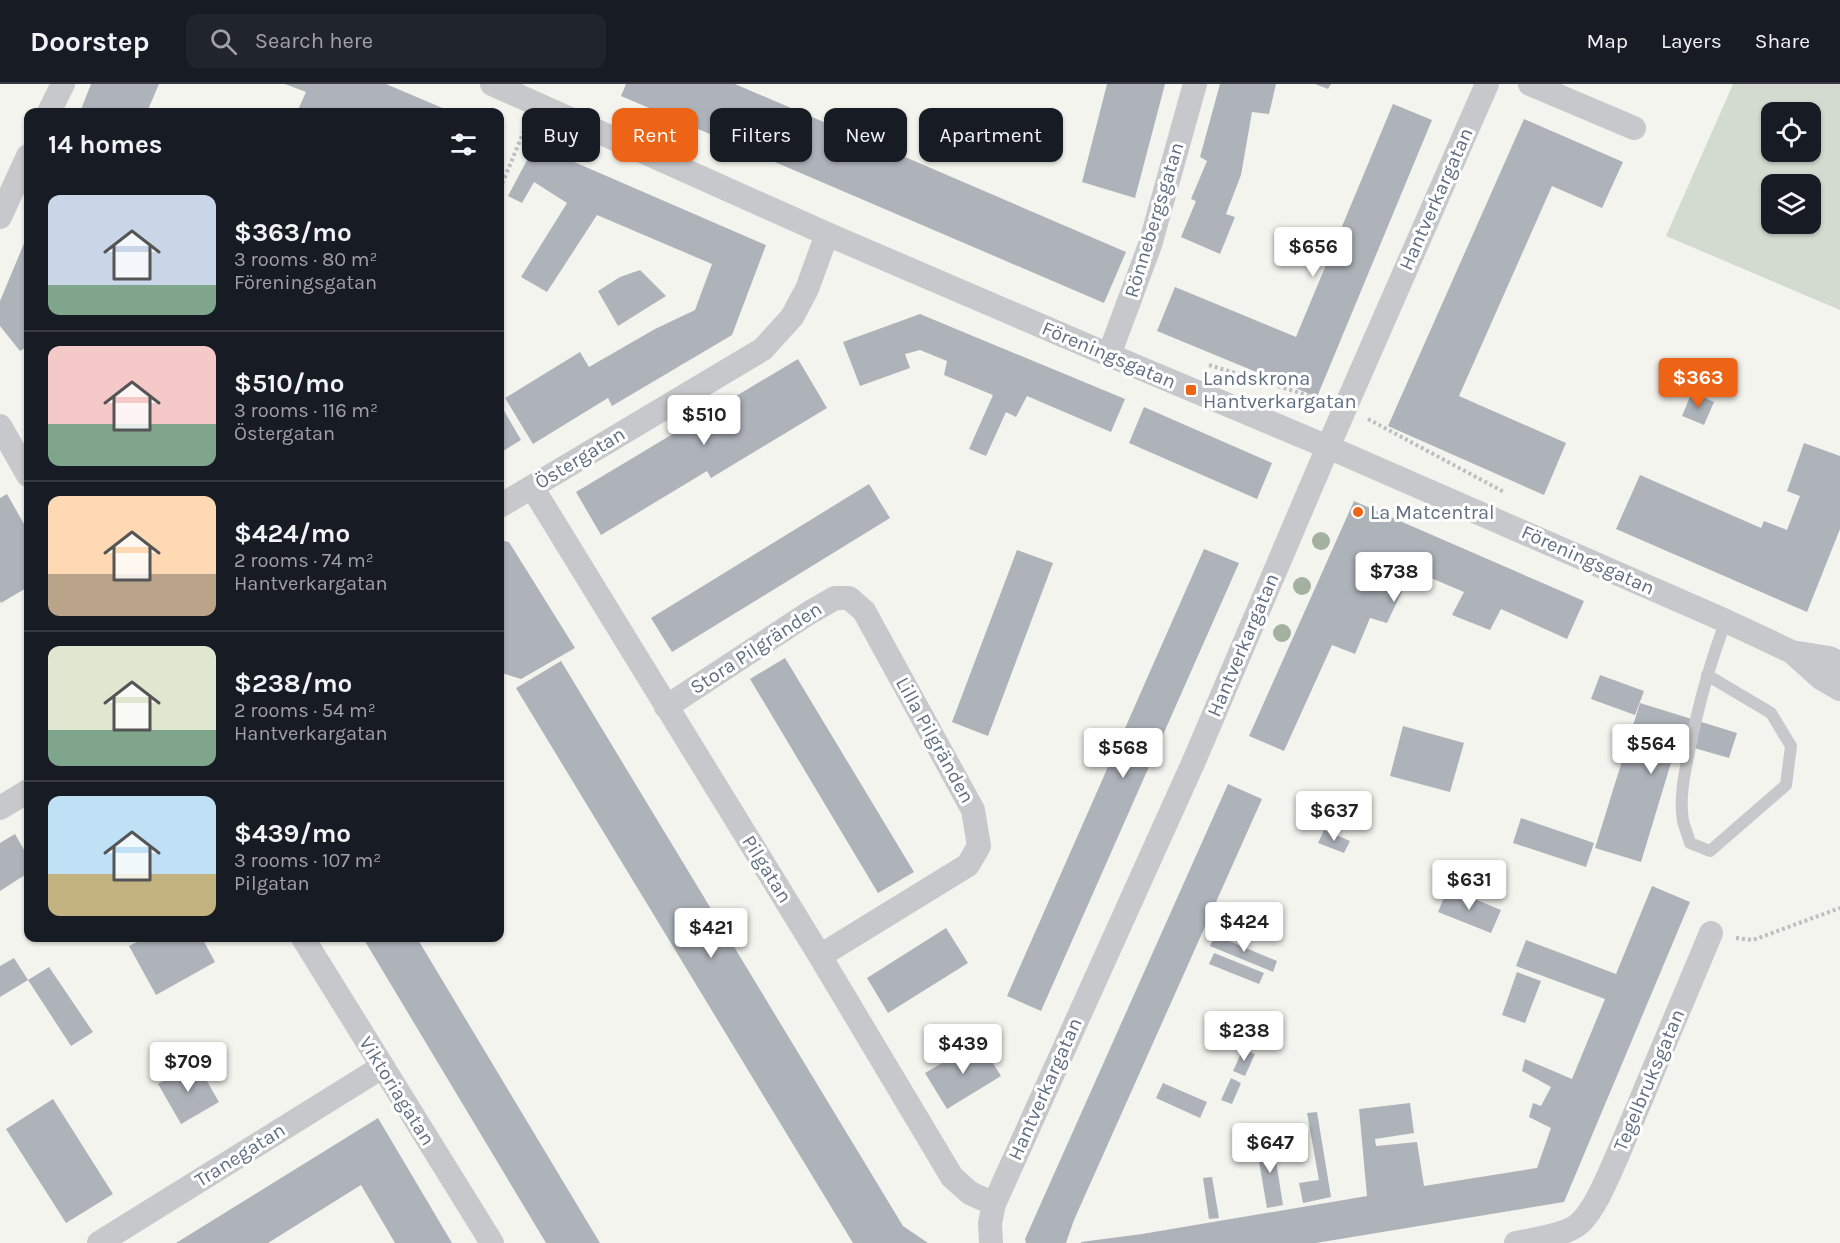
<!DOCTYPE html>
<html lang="en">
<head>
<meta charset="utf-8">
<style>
	:root { --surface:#171b24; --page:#20242c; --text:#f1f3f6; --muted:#9ea1a6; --line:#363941; --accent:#ed6416 }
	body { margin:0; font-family:Karla,sans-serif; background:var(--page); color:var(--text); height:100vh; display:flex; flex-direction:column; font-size:22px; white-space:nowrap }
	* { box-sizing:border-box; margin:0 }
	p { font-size:20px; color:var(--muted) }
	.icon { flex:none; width:33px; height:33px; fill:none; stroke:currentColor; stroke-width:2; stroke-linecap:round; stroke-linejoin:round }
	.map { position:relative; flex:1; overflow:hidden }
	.details { position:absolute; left:24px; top:24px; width:480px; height:834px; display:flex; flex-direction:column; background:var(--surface); border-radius:12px; box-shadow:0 2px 4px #0004 }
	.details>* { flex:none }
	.guide { position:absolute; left:522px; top:24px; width:570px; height:54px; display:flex; gap:12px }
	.tools { position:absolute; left:1761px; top:18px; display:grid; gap:12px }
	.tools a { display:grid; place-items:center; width:60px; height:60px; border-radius:12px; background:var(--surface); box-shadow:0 2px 4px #0004; font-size:30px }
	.price { position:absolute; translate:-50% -51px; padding:0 14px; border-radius:6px; background:#fff; color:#222; font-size:20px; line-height:39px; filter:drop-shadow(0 2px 3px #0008) }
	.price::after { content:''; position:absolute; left:50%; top:36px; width:18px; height:14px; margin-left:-9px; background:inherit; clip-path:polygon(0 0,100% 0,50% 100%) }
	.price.active { background:var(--accent); color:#fff }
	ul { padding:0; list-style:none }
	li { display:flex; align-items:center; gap:18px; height:150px; padding:0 24px }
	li+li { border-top:2px solid var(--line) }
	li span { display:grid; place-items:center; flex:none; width:168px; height:120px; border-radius:12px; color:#555 }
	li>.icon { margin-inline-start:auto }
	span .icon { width:72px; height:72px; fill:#fffc; stroke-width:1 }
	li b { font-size:26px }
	h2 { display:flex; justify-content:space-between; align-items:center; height:72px; padding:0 24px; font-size:26px }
	.chip { padding:0 21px; border-radius:12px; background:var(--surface); box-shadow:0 2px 4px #0004; font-size:21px; line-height:54px }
	.chip.active { background:var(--accent); color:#fff }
	header { display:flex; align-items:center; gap:36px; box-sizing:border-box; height:84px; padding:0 30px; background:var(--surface); border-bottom:2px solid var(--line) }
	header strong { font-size:28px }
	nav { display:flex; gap:33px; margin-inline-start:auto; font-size:21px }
	.search { width:420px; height:54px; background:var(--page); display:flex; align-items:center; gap:15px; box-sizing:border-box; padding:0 21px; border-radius:12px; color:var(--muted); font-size:22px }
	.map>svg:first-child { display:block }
	.green { fill:#d3dbd0; fill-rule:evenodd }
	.building { fill:#aeb3ba }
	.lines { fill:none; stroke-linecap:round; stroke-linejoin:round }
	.path { stroke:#bdbec1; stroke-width:4; stroke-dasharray:3 3; stroke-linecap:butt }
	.lane { stroke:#c6c8cc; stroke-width:12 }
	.street { stroke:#c6c8cc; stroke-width:24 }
	.tree { fill:#a4b0a0 }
	.poi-dot { fill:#ed6416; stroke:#fff; stroke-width:2 }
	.labels { text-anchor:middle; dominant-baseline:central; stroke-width:6; stroke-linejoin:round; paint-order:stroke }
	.street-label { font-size:20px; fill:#616f83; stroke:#fff }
	.poi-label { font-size:20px; fill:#616f83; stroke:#fff; text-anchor:start }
</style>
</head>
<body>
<header>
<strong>Doorstep</strong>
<div class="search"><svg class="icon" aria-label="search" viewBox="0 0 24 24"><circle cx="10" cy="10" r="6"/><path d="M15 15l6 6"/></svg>Search here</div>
<nav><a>Map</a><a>Layers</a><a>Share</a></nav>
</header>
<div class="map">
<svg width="1840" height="1159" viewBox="0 0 1840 1159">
	<rect width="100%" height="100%" fill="#f4f4ef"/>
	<path class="green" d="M1733,0H1840V226L1666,152ZM1772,28H1810V68H1772ZM1772,100H1810V140H1772Z"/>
	<path class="building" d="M91,0H159L147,28H80Z
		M285,0H386L452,28H297L306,8Z
		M626,0H735L1126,168L1104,219L621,12Z
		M1107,0H1165L1135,114L1082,98Z
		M1220,0H1276L1269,30L1252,28L1241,91L1226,130L1235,133L1220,170L1181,153L1196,117L1191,115L1207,77L1200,73Z
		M1315,0H1331L1328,5Z
		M1393,20L1432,36L1317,313L1157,247L1175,203L1296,253Z
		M1524,35L1623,78L1602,124L1552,102L1459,312L1566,359L1544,411L1388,342Z
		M535,61L766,161L732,251L612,322L608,314L533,360L505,314L580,268L589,283L655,245L695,226L712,180L597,131L547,208L521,193L567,119L534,98L522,119L508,112Z
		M28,150V262L20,267L0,242V217Z
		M640,186L666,212L618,242L598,207L620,193Z
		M920,230L1125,315L1111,348L1027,312L1016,333L1006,328L986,372L969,365L993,311L944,291L947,277L920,266L905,270L910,284L860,302L843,258Z
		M798,275L827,324L711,394L707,387L601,451L576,408Z
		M1692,308L1714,318L1704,341L1682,332Z
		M1144,323L1272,379L1257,415L1129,359Z
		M503,325L521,356L500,369V327Z
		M1804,359L1840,372V445L1807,528L1616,445L1640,391L1761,444L1764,437L1787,446L1800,412L1787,407Z
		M869,400L890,434L672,568L651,534Z
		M7,410L28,447V503L1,519L0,517V414Z
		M1354,417L1584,517L1567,555L1501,525L1490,546L1452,531L1464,508L1412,486L1387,539L1370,534L1355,570L1332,561L1284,667L1249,652Z
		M500,456L509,458L575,564L521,595L502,589L500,584Z
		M1204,465L1239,479L1041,927L1007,912Z
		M1017,466L1053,479L988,652L952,638Z
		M785,574L914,788L878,809L750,595Z
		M561,577L903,1142L928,1159H853L516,604Z
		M1600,591L1644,607L1635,631L1591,615Z
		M1640,619L1737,649L1729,674L1677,659L1641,778L1595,764Z
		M1403,642L1464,659L1450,708L1390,692Z
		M1228,700L1262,715L1074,1136L1066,1159H1026L1025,1155Z
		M1521,734L1594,759L1586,783L1513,759Z
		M1324,746L1350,757L1344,769L1318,759Z
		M15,750L28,773V789L0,807V759Z
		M1652,802L1690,818L1564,1118L1316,1159H1081V1158L1142,1150L1367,1112L1359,1025L1410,1019L1414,1049L1375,1055L1376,1062L1417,1058L1424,1102L1537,1084L1551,1044L1529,1033L1533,1019L1541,1022L1551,1003L1522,987L1525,975L1572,995L1605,915L1516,882L1526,856L1616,890Z
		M1448,804L1501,826L1491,849L1438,828Z
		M946,844L968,879L888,929L867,894Z
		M1215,851L1277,877L1273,888L1210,862Z
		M145,854H202L215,878L156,911L129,862Z
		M363,854H417L600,1159H546Z
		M1214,869L1264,889L1259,900L1209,880Z
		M14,874L28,896L0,913V882Z
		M49,883L93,948L71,962L28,896Z
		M1517,888L1541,897L1525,939L1502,931Z
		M979,957L1001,992L947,1025L925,989Z
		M1243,965L1255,970L1245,992L1233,987Z
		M196,978L219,1018L181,1040L158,1000Z
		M1231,994L1241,999L1232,1020L1221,1016Z
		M1163,999L1207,1018L1200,1034L1156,1014Z
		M53,1015L113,1110L66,1139L6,1045Z
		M1317,1028L1331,1113L1303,1119L1299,1099L1319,1096L1307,1029Z
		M378,1034L452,1159H395L361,1101L268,1159H176Z
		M1273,1058L1283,1121L1267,1124L1256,1060Z
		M1212,1093L1219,1134L1209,1135L1203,1094Z"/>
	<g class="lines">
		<path class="path" d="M500,105L526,42
			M1209,281L1320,315
			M1368,335L1504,408
			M1736,854L1753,856L1840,824"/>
		<path class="lane" d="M1707,591L1771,629L1791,662L1786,701L1710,767L1690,759C1688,752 1685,744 1683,737C1679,712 1685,687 1690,663C1699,619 1710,578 1726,537"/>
		<path class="street" d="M492,0L827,150L1109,271L1328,363L1726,537L1792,568L1829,574L1840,579
			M1530,0L1634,44
			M49,28L63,0
			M0,133L28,72
			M1109,271L1150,161L1195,0
			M0,342L28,391
			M532,403L820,872L952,1093L970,1109L994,1120L990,1139L991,1159
			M500,422L763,265L792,233L807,205L827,150
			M1792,568L1821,594L1840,605
			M666,623L809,529L835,514H849L864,527L973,726L979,762L968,781L820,872
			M0,724L28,707
			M303,854L492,1159
			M994,1120L1194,677L1328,363L1487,0
			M99,1159L382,983
			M1516,1159C1534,1155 1570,1151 1582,1137C1597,1121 1607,1094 1616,1075L1711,849"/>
	</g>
	<g class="tree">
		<circle cx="1321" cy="457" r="9"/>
		<circle cx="1302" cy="502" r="9"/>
		<circle cx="1282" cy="549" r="9"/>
	</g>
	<g class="poi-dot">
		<rect x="1185" y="300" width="12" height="12" rx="3"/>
		<circle cx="1358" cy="428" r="6"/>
	</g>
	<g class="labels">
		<g class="street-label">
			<text transform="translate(1436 115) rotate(-66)">Hantverkargatan</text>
			<text transform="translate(1154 136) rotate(-73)">Rönnebergsgatan</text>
			<text transform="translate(1109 271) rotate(23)">Föreningsgatan</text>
			<text transform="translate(580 374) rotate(-31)">Östergatan</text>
			<text transform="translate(1588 476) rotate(24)">Föreningsgatan</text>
			<text transform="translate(1243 561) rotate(-67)">Hantverkargatan</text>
			<text transform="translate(756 564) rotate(-33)">Stora Pilgränden</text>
			<text transform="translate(935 656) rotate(61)">Lilla Pilgränden</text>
			<text transform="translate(767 785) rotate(58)">Pilgatan</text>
			<text transform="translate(1649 996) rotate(-67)">Tegelbruksgatan</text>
			<text transform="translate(1045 1005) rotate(-66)">Hantverkargatan</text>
			<text transform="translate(397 1007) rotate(58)">Viktoriagatan</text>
			<text transform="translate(240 1071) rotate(-32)">Tranegatan</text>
		</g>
		<g class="poi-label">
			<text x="1203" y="294">Landskrona<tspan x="1203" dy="23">Hantverkargatan</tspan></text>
			<text x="1370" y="428">La Matcentral</text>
		</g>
	</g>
</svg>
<div class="tools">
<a><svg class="icon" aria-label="locate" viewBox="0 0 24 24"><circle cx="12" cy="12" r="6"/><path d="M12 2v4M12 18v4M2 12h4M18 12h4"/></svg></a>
<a><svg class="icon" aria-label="layers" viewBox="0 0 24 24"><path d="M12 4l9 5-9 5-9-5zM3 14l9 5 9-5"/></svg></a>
</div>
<b class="price" style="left:1313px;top:194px">$656</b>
<b class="price active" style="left:1698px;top:325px">$363</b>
<b class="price" style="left:704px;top:362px">$510</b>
<b class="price" style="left:1394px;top:519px">$738</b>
<b class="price" style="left:1651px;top:691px">$564</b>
<b class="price" style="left:1123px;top:695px">$568</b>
<b class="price" style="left:1334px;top:758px">$637</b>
<b class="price" style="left:1469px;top:827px">$631</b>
<b class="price" style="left:1244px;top:869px">$424</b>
<b class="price" style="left:711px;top:875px">$421</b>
<b class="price" style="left:1244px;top:978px">$238</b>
<b class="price" style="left:963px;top:991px">$439</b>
<b class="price" style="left:188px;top:1009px">$709</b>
<b class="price" style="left:1270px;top:1090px">$647</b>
<div class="guide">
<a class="chip">Buy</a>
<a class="chip active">Rent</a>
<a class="chip">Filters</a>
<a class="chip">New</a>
<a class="chip">Apartment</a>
</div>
<section class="details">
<h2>14 homes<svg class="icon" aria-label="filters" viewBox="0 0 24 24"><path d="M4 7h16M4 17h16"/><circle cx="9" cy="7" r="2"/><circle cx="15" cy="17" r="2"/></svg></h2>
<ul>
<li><span style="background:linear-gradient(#c9d6e8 75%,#7fa58c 0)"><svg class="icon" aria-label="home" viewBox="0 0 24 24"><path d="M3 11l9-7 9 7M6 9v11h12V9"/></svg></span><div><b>$363/mo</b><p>3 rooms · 80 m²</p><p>Föreningsgatan</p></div></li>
<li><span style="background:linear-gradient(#f6c9c9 65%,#7fa58c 0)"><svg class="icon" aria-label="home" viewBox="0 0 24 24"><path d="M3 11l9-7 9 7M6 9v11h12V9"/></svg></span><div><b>$510/mo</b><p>3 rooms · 116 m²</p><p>Östergatan</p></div></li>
<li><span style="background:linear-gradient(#ffd9b3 65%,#b9a48a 0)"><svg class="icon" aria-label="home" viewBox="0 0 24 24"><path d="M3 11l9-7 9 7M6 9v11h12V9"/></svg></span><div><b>$424/mo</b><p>2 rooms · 74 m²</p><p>Hantverkargatan</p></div></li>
<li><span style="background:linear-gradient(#dfe7d0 70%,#7fa58c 0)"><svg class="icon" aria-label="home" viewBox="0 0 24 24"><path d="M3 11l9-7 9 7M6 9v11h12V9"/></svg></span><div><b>$238/mo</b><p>2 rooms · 54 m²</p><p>Hantverkargatan</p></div></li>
<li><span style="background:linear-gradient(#bfe0f5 65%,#c2b280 0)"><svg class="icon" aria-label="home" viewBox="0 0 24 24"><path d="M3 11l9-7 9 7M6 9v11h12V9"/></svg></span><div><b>$439/mo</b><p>3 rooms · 107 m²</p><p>Pilgatan</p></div></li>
</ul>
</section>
</div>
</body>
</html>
